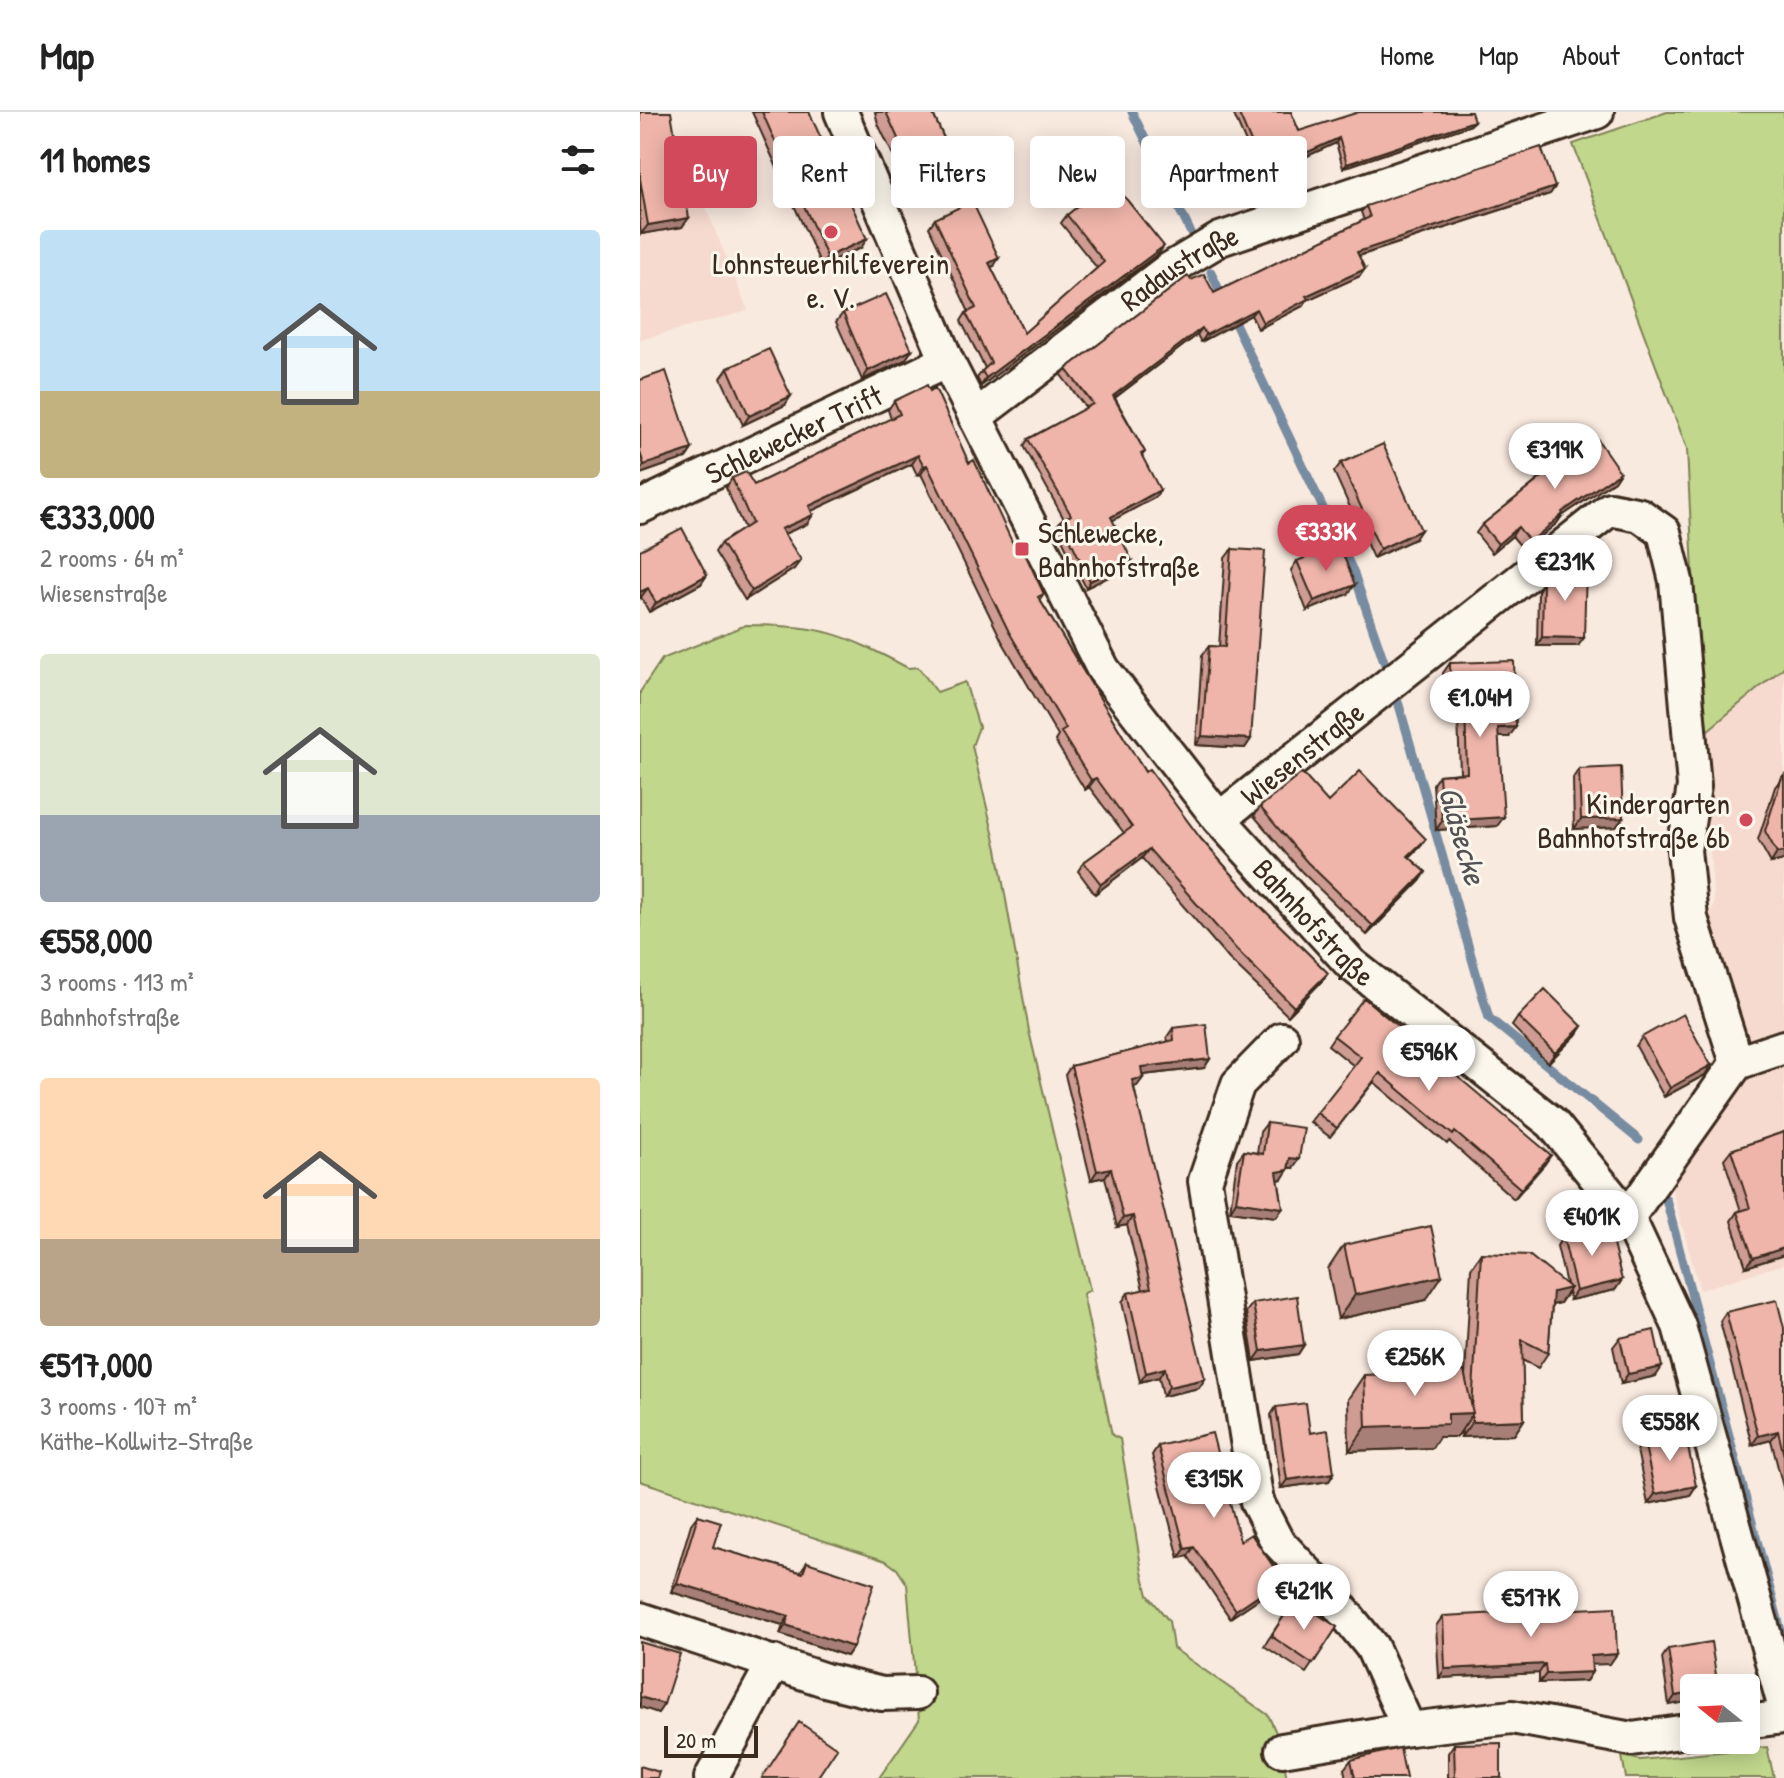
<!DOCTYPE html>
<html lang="en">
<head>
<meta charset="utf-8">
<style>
	:root { --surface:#fff; --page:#f2f2f2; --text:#222; --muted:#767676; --line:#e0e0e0; --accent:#d1495b }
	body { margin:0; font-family:"Patrick Hand",sans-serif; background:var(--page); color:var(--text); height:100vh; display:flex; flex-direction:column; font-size:30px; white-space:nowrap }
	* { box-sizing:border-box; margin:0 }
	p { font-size:26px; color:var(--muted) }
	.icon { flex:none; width:44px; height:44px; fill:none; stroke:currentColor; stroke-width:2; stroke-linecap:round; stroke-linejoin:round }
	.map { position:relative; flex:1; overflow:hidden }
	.drawer { display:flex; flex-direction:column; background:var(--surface); width:640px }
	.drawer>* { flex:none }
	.hud { position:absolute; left:24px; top:24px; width:760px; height:72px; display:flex; gap:16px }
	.needle { width:52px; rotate:288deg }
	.controls { position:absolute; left:1040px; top:1562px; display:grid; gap:16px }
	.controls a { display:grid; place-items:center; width:80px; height:80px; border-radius:8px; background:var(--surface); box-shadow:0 4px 20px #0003; font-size:40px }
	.scale { position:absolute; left:24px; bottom:20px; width:94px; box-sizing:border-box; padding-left:8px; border:4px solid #3b2a1e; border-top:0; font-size:22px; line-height:28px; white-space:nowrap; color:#3b2a1e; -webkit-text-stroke:6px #fbf7ec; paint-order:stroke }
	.price { position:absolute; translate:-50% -68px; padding:0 18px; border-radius:28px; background:#fff; color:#222; font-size:26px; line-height:52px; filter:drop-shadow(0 2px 4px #0008) }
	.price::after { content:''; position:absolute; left:50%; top:48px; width:24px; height:18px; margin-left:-12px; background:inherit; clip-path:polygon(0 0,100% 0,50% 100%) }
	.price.selected { background:var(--accent); color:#fff }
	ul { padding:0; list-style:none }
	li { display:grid; align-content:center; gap:16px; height:424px; padding:0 40px }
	li span { display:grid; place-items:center; height:248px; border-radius:8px; color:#555 }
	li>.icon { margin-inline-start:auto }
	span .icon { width:144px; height:144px; fill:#fffc; stroke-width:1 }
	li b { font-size:34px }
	h2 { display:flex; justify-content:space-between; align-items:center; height:96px; padding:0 40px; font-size:34px }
	.chip { padding:0 28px; border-radius:8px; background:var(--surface); box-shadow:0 4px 20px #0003; font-size:28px; line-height:72px }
	.chip.selected { background:var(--accent); color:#fff }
	header { display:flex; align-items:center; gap:48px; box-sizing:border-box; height:112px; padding:0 40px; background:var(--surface); border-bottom:2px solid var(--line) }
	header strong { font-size:38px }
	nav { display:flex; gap:44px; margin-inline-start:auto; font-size:28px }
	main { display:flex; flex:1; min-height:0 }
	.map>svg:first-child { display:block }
	.built { fill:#f6dacf }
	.green { fill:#c0d78c; stroke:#7e8055; stroke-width:2 }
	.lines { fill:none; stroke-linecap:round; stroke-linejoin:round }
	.stream { stroke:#778ba1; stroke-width:9 }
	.minor-casing { stroke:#3b2a1e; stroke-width:38 }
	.minor { stroke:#fbf7ec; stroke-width:32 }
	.wall { fill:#ce9c92; stroke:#3b2a1e; stroke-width:2 }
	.shaded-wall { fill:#a77f77; stroke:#3b2a1e; stroke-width:2 }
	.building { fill:#efb5aa; stroke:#3b2a1e; stroke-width:2 }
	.poi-dot { fill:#d1495b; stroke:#fbf7ec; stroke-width:3 }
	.labels { text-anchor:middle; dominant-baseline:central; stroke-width:6; stroke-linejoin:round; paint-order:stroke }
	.poi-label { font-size:30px; fill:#3b2a1e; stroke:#fbf7ec }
	.street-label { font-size:30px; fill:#3b2a1e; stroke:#fbf7ec }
	.water-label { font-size:32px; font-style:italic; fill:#545255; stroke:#fbf7ec }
</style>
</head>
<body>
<header>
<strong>Map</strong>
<nav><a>Home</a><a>Map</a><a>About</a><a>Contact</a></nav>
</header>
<main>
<section class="drawer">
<h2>11 homes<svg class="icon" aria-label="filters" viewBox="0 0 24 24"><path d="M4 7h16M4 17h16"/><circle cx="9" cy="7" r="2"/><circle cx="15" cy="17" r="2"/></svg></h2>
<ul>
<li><span style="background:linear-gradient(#bfe0f5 65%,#c2b280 0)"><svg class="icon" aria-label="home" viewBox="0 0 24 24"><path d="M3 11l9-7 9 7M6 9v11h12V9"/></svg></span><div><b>€333,000</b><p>2 rooms · 64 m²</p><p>Wiesenstraße</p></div></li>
<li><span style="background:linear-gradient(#dfe7d0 65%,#9aa5b1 0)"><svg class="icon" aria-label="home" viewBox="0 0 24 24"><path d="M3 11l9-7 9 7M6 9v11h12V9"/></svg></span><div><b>€558,000</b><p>3 rooms · 113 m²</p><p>Bahnhofstraße</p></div></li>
<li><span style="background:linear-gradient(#ffd9b3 65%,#b9a48a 0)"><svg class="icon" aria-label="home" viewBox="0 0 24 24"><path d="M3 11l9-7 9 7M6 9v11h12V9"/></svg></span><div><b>€517,000</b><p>3 rooms · 107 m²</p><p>Käthe-Kollwitz-Straße</p></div></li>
</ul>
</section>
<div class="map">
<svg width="1144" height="1666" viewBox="0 0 1144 1666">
	<rect width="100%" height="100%" fill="#f9eadf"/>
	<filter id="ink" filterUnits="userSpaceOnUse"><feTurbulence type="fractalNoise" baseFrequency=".0125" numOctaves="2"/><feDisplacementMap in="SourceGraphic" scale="16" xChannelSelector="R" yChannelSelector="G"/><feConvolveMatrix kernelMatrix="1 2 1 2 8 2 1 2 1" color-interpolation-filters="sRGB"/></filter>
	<g filter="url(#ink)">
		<path class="built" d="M0,0H27L108,199L0,228Z
			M1144,555V1152L1060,1178L1028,1064L1103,957L1065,810L1074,793L1061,624Z"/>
		<path class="green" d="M1027,0H1144V555L1061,624L1047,337L933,32Z
			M106,513C182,513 202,521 268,556L278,555L297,580L325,570L339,615L332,634L357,737L389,919L450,1178L443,1182L472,1323L480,1327L502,1460L508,1483L529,1509L533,1536L628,1603L639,1627L647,1666H239L279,1608L267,1472L257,1457L246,1449L0,1369V580L22,547Z
			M1127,1635L1134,1666H986L982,1644L1000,1648Z"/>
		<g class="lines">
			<path class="stream" d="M492,0L550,119
				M571,160L584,189
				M591,203L713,459L759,593L849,906L999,1028
				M1026,1087L1144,1530"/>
			<g class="minor-casing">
				<g id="minor">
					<path id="s1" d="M201,0L307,249L463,557L579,707L711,852L912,1011L988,1105L1039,1214L1144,1593"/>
					<path id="s2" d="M335,305L528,158L580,127L957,0"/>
					<path id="s3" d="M0,395L307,249"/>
					<path id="s4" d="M579,707L970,397L1000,403L1024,420L1036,469L1054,674L1044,738L1051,806L1097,951"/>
					<path d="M642,927L598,972L565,1069L617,1390L637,1429L699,1494L732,1535L769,1617"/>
					<path d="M988,1105L1097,951L1144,935"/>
					<path d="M0,1507L185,1568L242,1582L277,1581"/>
					<path d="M1106,1610L1144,1605"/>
					<path d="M642,1638L769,1617L872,1605L992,1627L1054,1618"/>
					<path d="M71,1666L134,1550"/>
				</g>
			</g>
			<use href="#minor" class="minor"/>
		</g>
		<path class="wall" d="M0,0L42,115L1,122L0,115Z
			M112,0H169L221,136L181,153Z
			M235,0H296L293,2L312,44L305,54L267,72L238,12Z
			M596,0H651L659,19L831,13L703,56L696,31L621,65L594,3Z
			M915,75L910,82L719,144L720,164L667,188L663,194L618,217L611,203L561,230L557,223L475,286L505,340L502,344L516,385L472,408L487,456L446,476L416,415L421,408L424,407L384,334L388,327L446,296L421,263L426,257L551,168L574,181L724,108L721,100L726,94Z
			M427,103L519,141L341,274L337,266L345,256L321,209L326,201L329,200L289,115L295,107L354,154L351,155L384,221L457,156L421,111Z
			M203,201L272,238L265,248L222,268L196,210Z
			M88,256L145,293L103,313L81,266Z
			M0,268L52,337L46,346L0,362Z
			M254,289L329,351L373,432L404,482L400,488L505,660L561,727L620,794L688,861L681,870L648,904L589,847L502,746L455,782L438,759L444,750L484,721L449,675L445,678L415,629L418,624L362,529L281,362L277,363L272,352L171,399L167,412L144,422L154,457L105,488L75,440L81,431L104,416L86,376L92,366L114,373L251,307L248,298Z
			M918,345L980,360L974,369L922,404L917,411L884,438L872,424L852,441L836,421L842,413L913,356L912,354Z
			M701,351L775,427L733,446L694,360Z
			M592,437L611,627L605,636L556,633L562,543L569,534L579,535L585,446Z
			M0,438L67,463L61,472L9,500L1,485Z
			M657,449L708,482L667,499L651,458Z
			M903,470L938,534H897L898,479Z
			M810,551L869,625H858L857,714L796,718L793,672L799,663L820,661L818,604H804L803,561Z
			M939,657L983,706L976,715L934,717L933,666Z
			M1144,663V748L1131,751L1118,728L1135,675Z
			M688,690L780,735L769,745L786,760L780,769L727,823L661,759L614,704L620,695Z
			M878,905L942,914L936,923L908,951L872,914Z
			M533,916L570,947L564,956L503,963V966L497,974L494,975L559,1276L523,1284L519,1265L500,1270L482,1190L488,1181L503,1178L487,1113L477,1115L465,1065L451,1068L425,963L431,954L528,930L527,925Z
			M694,924L911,1043L874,1087L809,1029L807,1032L734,970L690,1025L670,1010L714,954L688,933Z
			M1002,925L1065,963L1024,985L996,934Z
			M627,1011L653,1056H648L642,1067L638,1068L643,1096L636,1105L590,1099L597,1048L604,1039L617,1041L620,1020Z
			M1144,1020V1143L1106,1155L1091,1109L1097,1100L1101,1099L1084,1047L1091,1038Z
			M923,1124L982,1168L975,1178L930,1188L928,1180L920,1191L912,1193L908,1241L898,1256L882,1248L884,1308L874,1323L821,1325L822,1318L817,1325H799L792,1336L709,1339L708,1287L724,1263H825L831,1156L841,1141L926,1172L917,1134Z
			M704,1133L786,1188L698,1207L688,1157Z
			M613,1191L664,1233L658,1242L614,1249L606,1200Z
			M1086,1200L1144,1216V1379L1131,1328L1112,1333L1080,1209Z
			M980,1226L1016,1264L981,1272L973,1235Z
			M636,1295L670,1321L694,1361L689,1369L641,1376L631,1303Z
			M1004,1329L1056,1374L1050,1383L1008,1392L997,1338Z
			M518,1334L600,1429L642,1467L636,1475L590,1506L548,1444L539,1446L512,1343Z
			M58,1403L73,1435L160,1460L167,1450L213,1535L207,1544L140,1522L143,1513L31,1480L51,1412Z
			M655,1487L697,1515L666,1561L624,1534Z
			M803,1504L970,1552H952V1560L946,1569L899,1571V1561L799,1566L796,1514Z
			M1028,1537L1078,1576L1029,1593L1022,1546Z
			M814,1632L861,1666H808V1641Z
			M711,1648L766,1666H706L704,1657Z"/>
		<path class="shaded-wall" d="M834,9L831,13L703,56L707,52Z
			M699,26L696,31L621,65L624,60Z
			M312,44L305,54L267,72L274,62Z
			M915,75L910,82L712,146L717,140Z
			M49,106L42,115L1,122L8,113Z
			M227,127L221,136L181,153L187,145Z
			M524,134L519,141L341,274L346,266Z
			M359,146L354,154L344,158L349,151Z
			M725,157L720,164L667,188L663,194L618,217L623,211L666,184Z
			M616,197L611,203L561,230L566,223Z
			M562,216L557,223L469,290L473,284Z
			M272,238L265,248L222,268L228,259Z
			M151,284L145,293L103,313L109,304Z
			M52,337L46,346L0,362V359L4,353Z
			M278,343L272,352L163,403L169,394Z
			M287,353L281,362L277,363L284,354Z
			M980,360L974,369L922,404L917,411L884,438L890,430L922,400Z
			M520,378L516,385L466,412L471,405Z
			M173,403L167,412L135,426L141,417Z
			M878,415L872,424L852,441L858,432Z
			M781,418L775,427L733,446L740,437Z
			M161,448L154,457L105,488L112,479Z
			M492,449L487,456L446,476L450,469Z
			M67,463L61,472L9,500L16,491Z
			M715,473L708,482L667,499L674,489Z
			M8,476L1,485L0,486V480Z
			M902,525L944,526L938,534H897Z
			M825,594L818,604H804L811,595Z
			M876,615L869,625H851L858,616Z
			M562,624L611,627L605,636L556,633Z
			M456,666L449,675L445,678L451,668Z
			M864,705L857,714L796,718L802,709Z
			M983,706L976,715L934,717L941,707Z
			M786,727L780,735L762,753L768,744Z
			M509,737L502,746L455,782L461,772Z
			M1144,740V748L1131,751L1137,741Z
			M786,760L780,769L727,823L733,814Z
			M688,861L681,870L648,904L654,895Z
			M942,914L936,923L908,951L915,941Z
			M570,947L564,956L494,964L501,955Z
			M1071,953L1065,963L1024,985L1030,976Z
			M503,966L497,974L486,977L492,968Z
			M911,1043L905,1052L874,1087L881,1077Z
			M650,1046L659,1047L653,1056L643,1055Z
			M471,1056L465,1065L451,1068L457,1059Z
			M648,1058L642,1067L631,1069L637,1060Z
			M596,1089L643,1096L636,1105L590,1099Z
			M493,1104L487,1113L477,1115L483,1106Z
			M1144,1136V1143L1106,1155L1113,1146Z
			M802,1164L786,1188L698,1207L715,1183Z
			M982,1168L975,1178L930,1188L936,1179Z
			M930,1176L920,1191L903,1195L913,1180Z
			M664,1233L658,1242L614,1249L621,1239Z
			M1022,1255L1016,1264L981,1272L988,1262Z
			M525,1256L519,1265L500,1270L506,1261Z
			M565,1267L559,1276L523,1284L529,1275Z
			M833,1301L817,1325H799L792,1336L709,1339L726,1315L808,1302Z
			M884,1308L874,1323L821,1325L832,1310Z
			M1138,1319L1131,1328L1112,1333L1118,1324Z
			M694,1361L689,1369L641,1376L647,1368Z
			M1056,1374L1050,1383L1008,1392L1015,1382Z
			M554,1435L548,1444L539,1446L545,1437Z
			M642,1467L636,1475L590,1506L596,1498Z
			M37,1471L149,1504L143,1513L31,1480Z
			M146,1513L213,1535L207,1544L140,1522Z
			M977,1542L970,1552L945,1553L951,1544Z
			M905,1552L899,1561L799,1566L805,1557Z
			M952,1560L946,1569L899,1571L906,1562Z
			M1054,1581V1589L1029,1593L1035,1584Z
			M0,1585L24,1592L18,1601L0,1595Z"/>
		<path class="building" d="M0,0H31L49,106L8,113L0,67Z
			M122,0H169L227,127L187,145Z
			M246,0H292L312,44L274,62Z
			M598,0H651L659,19L719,0H831L834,9L707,52L699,26L624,60Z
			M901,35L915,75L717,140L725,157L666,184L668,187L623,211L616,197L566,223L562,216L473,284L505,340L501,342L520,378L471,405L492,449L450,469L421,408L431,403L388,327L453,292L426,257L548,164L551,168L564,162L574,181L730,105L726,94Z
			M471,68L524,134L346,266L342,259L351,251L326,201L336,196L295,107L332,89L359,146L349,151L384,221L464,150L427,103Z
			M246,182L272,238L228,259L203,201Z
			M129,237L151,284L109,304L88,256Z
			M26,259L52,337L4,353L0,340V268Z
			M287,273L290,279L295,276L329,351L334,348L373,432L379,429L404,482L398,485L505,660L509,657L561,727L620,794L688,861L654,895L596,837L509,737L461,772L444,750L492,715L456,666L451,668L421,620L426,617L369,520L287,353L284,354L278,343L169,394L173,403L141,417L161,448L112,479L81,431L112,411L92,366L106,360L114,373L260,302L254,289Z
			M953,321L980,360L922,400L923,402L890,430L878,415L858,432L842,413L921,350L918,345Z
			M743,332L781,418L740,437L701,351Z
			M42,416L67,463L16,491L8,476L0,480V438Z
			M699,432L715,473L674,489L657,449Z
			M592,437L625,439L611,627L562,624L569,534L585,535Z
			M925,453L946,454L944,526L902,525L903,470Z
			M874,549L876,615L858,616L864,705L802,709L799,663L827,661L825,594L811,595L810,551Z
			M981,655L983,706L941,707L939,657Z
			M720,659L786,727L768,744L786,760L733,814L667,750L620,695L662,661L688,690Z
			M1144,663V740L1137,741L1125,719L1142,665Z
			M905,877L942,914L915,941L878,905Z
			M724,886L911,1043L881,1077L815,1020L813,1023L740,961L697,1016L677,1001L721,945L694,924Z
			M1043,902L1071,953L1030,976L1002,925Z
			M566,912L570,947L501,955L503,966L492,968L565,1267L529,1275L525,1256L506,1261L488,1181L511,1176L493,1104L483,1106L471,1056L457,1059L431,954L534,928L533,916Z
			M627,1011L664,1016L659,1047L650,1046L648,1058L637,1060L643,1096L596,1089L604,1039L623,1042Z
			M1144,1020V1136L1113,1146L1097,1100L1110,1096L1091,1038Z
			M968,1113L982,1168L936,1179L923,1124Z
			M791,1114L802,1164L715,1183L704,1133Z
			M841,1141L889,1143L930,1176L913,1180L908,1241L882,1228L884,1308L832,1310V1301H833L832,1297Z
			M657,1184L664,1233L621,1239L613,1191Z
			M1137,1188L1144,1216V1344L1138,1319L1118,1324L1086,1200Z
			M1014,1218L1022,1255L988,1262L980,1226Z
			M824,1259L833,1301L808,1302V1312L726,1315L724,1263Z
			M666,1291L670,1321L688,1318L694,1361L647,1368L636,1295Z
			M1045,1320L1056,1374L1015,1382L1004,1329Z
			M572,1321L600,1429L611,1422L642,1467L596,1498L554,1435L545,1437L518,1334Z
			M58,1403L81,1410L73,1435L163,1461L167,1450L234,1472L213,1535L146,1513L149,1504L37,1471Z
			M655,1487L697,1515L673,1552L631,1524Z
			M975,1495L977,1542L951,1544L952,1560L906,1562L905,1552L805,1557L803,1504Z
			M0,1530L40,1542L24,1592L0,1585Z
			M1071,1530L1078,1576H1054V1581L1035,1584L1028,1537Z
			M159,1610L197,1636L177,1666H122Z
			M861,1631V1666H815L814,1632Z
			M760,1636L766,1666H715L711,1648Z
			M0,1654L19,1660L17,1666H0Z"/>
	</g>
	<g class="poi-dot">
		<circle cx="191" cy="120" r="8"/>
		<rect x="374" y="429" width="16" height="16" rx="4"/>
		<circle cx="1106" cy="708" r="8"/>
	</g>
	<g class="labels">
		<g class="poi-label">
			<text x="191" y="151">Lohnsteuerhilfeverein<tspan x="191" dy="34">e. V.</tspan></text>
			<text x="398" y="420" text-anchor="start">Schlewecke,<tspan x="398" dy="34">Bahnhofstraße</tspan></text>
			<text x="1090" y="691" text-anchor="end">Kindergarten<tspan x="1090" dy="34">Bahnhofstraße 6b</tspan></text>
		</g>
		<g class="street-label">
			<text stroke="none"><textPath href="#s2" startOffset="254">Radaustraße</textPath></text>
			<text stroke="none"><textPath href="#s3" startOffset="170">Schlewecker Trift</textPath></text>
			<text stroke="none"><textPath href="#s4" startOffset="106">Wiesenstraße</textPath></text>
			<text stroke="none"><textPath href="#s1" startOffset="946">Bahnhofstraße</textPath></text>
		</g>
		<g class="water-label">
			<text transform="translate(823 723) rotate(74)">Gläsecke</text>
		</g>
	</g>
</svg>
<div class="controls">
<a><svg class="needle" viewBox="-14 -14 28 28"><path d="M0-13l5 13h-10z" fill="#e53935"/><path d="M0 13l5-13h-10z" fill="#767676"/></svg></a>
</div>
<div class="scale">20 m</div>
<b class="price" style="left:915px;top:379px">€319K</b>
<b class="price selected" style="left:686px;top:461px">€333K</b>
<b class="price" style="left:925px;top:491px">€231K</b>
<b class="price" style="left:840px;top:627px">€1.04M</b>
<b class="price" style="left:789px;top:981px">€596K</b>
<b class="price" style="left:952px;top:1146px">€401K</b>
<b class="price" style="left:775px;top:1286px">€256K</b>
<b class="price" style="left:1030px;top:1351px">€558K</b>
<b class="price" style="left:574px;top:1408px">€315K</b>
<b class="price" style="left:664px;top:1520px">€421K</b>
<b class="price" style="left:891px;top:1527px">€517K</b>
<div class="hud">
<a class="chip selected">Buy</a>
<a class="chip">Rent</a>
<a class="chip">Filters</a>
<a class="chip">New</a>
<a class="chip">Apartment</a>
</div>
</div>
</main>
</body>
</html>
